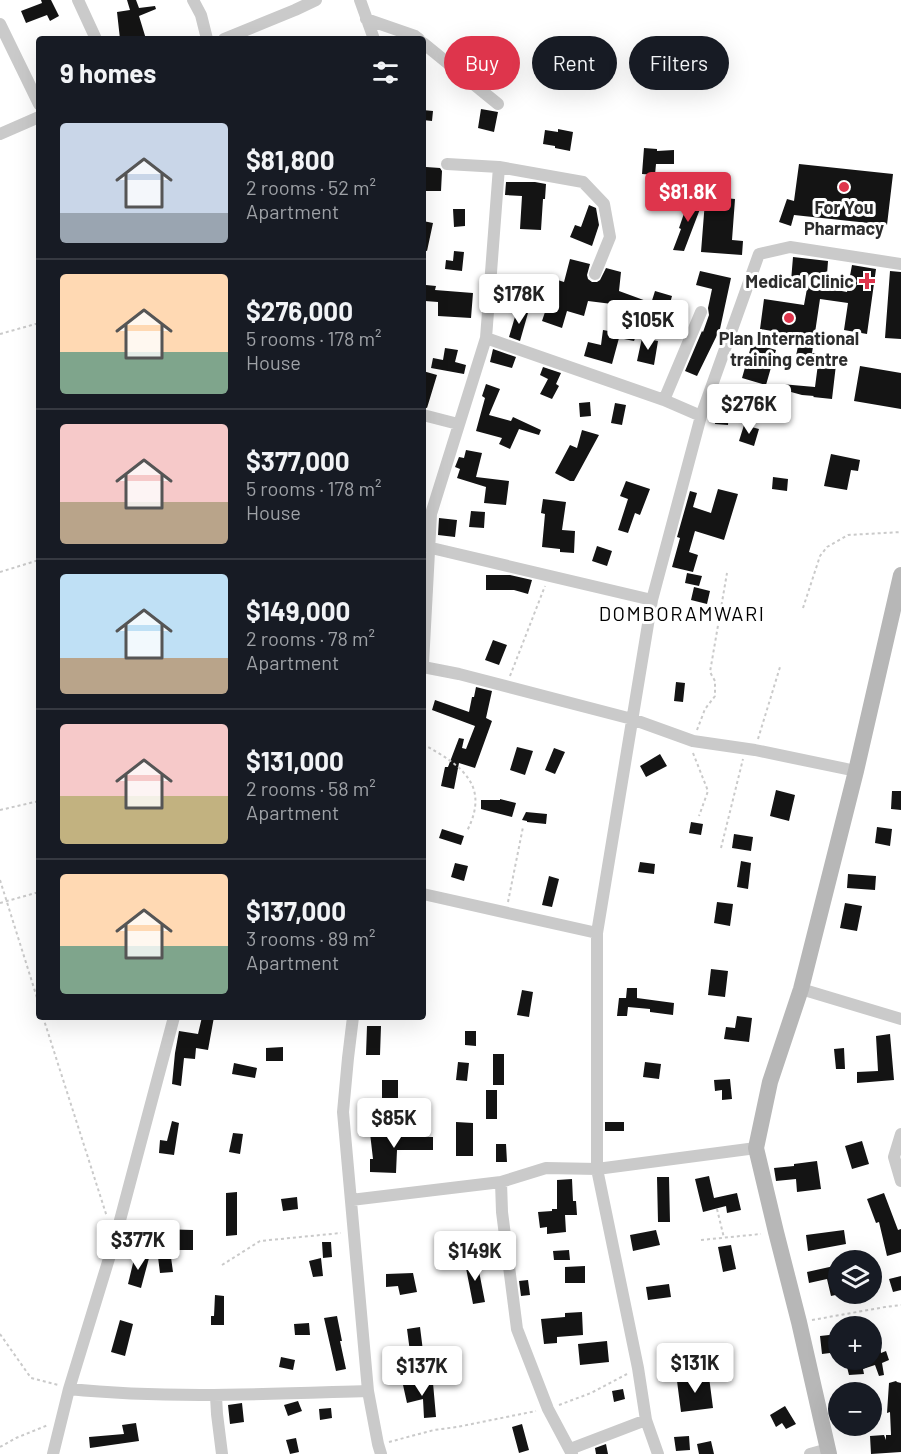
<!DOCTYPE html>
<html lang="en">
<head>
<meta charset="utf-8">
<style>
	:root { --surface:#171b24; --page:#242831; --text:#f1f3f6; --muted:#9ea1a6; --line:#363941; --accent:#de354c }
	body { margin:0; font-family:Barlow,sans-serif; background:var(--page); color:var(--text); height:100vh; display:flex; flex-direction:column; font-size:22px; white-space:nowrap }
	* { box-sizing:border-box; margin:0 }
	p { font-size:20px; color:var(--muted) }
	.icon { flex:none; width:33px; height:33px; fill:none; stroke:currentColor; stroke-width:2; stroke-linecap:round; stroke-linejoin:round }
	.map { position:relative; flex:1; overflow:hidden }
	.side { position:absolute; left:36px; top:36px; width:390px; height:984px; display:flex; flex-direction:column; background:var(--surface); border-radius:6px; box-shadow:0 6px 24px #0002 }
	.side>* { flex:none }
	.guide { position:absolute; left:444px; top:36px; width:366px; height:54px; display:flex; gap:12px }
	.tools { position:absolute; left:828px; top:1250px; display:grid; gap:12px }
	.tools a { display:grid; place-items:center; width:54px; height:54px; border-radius:50%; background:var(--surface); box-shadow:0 6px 24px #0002; font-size:30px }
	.price { position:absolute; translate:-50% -51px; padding:0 14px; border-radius:6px; background:#fff; color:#222; font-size:20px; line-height:39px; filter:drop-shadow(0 2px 3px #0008) }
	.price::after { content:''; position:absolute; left:50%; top:36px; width:18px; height:14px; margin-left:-9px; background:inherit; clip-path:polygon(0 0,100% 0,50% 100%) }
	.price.current { background:var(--accent); color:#fff }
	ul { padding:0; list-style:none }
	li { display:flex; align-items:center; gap:18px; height:150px; padding:0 24px }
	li+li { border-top:2px solid var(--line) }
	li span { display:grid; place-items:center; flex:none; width:168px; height:120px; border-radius:6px; color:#555 }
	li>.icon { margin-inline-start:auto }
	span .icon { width:72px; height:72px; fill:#fffc; stroke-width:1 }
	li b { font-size:26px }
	h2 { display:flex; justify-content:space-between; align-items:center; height:72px; padding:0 24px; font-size:26px }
	.chip { padding:0 21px; border-radius:27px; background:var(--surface); box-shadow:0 6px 24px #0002; font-size:21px; line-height:54px }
	.chip.current { background:var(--accent); color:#fff }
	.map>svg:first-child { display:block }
	.building { fill:#141414 }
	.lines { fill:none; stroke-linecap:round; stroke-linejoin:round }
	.path { stroke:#cacaca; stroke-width:2; stroke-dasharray:3 3; stroke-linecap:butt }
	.street { stroke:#cacaca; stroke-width:12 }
	.secondary { stroke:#b7b7b7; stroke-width:16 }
	.poi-dot { fill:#de354c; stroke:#fff; stroke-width:2 }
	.labels { text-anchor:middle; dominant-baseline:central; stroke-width:6; stroke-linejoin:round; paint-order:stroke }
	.poi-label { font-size:18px; font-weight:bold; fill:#2d2d2d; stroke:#fff }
	.neighbourhood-label { font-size:20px; letter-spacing:1.5px; fill:#000; stroke:#fff }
</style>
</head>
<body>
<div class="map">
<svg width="901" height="1454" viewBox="0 0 901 1454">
	<rect width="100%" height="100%" fill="#fff"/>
	<path class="building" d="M41,0H51L59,16L50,21L47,15L26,23L21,11L42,3Z
		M127,0H136L139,8L155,6L156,9L139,16L146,39H120L117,12L130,10Z
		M481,109L498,112L494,132L478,128Z
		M423,110L433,111L432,121L423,120Z
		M558,129L573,132L570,151L555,148V146L543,144L545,130L558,132Z
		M644,148L657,149V151L674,150V164H656L655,175L642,174Z
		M799,164L893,174L887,225L794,215L791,226L779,222L787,199L794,201Z
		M426,167L440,168L442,171L441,191H423Z
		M506,182H535L546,184L545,199H543L541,230L520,229L522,196L505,195Z
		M690,196L703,201L684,251L673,250L681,229L679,228Z
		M713,197L735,199L732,240L743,241L742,255L701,252L705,201L712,204Z
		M589,205L596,208L599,225L592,246L570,237L575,225L581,227Z
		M453,209H465V226L454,227Z
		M423,221L433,223L427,251L423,250Z
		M454,251L464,252L462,271L445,269L446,260L453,261Z
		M793,257L828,261L826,288L847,292L852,265L876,269L867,334L844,330L848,303L820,299L812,353L837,356L832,399L813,397L814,396L802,395L780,389L781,384L815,387L818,364L795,361L800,336L760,329L764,299L804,305L808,283L791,281Z
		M570,259L590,264L587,275L588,279L592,282H597L600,280L606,268L621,272L619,291L649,302L634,341L619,338L612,364L584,356L588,342L601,345L603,330L614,332L621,315L617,314L620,305L588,301L584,316L567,311L562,328L542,321L552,291L542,288L545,276L564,282Z
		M700,271L731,278L720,329L697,376L685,371L702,331L703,332L709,315L708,308L712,289L696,285Z
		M890,271L901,272V339L885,338Z
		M426,285L436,286L435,290L473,293L471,318L438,316V302L425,301Z
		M655,291L672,296L667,315L649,310Z
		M517,310L528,313L520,341L509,337Z
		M642,338L658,341L654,365L637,361Z
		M752,343L776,350L766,385L742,378Z
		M445,348L458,350L455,362L466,365L464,374L431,368L433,358L443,360Z
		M493,349L516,357L512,368L490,362Z
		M860,366L901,373V409L854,401Z
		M543,367L561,373L556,384L559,386L552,399L540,394L548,379L540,375Z
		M423,371L437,375L427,408L423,407Z
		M486,384L500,389L489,415L511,421L513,417L541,430L539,435L519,429L510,449L499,444L502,438L476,431L485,398L482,396Z
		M718,394L730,395L728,425L715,424Z
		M590,402L591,416L580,417L579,403Z
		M615,403L626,405L622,425L611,423Z
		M744,425L759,429L754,446L739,441Z
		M582,430L599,435L574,481H570L555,473L570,445L577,448Z
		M466,450L482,453L476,477L509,481L506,505L484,503L486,487L457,478L460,469L455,467L459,457L464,458Z
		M831,454L860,460L858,471L851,470L847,490L824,486Z
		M773,477L788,479L787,491L772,489Z
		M626,481L650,489L640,515L635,513L628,533L618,530L628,499L620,496Z
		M718,489L738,494L724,540L695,531L689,552L698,555L693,572L672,567L680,538L677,537L690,491L697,493L693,507L711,513Z
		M543,499L566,502L562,530L575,531L574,553L560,552V549L542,547L545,514L541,513Z
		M471,511L485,512L484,528L469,527Z
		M439,518L457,520L455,537L438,535Z
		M597,546L612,551L607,566L592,561Z
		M687,573L702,576L699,586L685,583Z
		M486,575H510L532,580L528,594L514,590H486Z
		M694,587L710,591L707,604L691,600Z
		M493,640L507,645L499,665L485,660Z
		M676,682L685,683L683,702L674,701Z
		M476,687L492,691L486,718L492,721L475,768L459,763L454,789L441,786L445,767H448L459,738L464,739L462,748L466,749L475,726L432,710L435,700L469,712L472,697H474Z
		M517,747L533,751L525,775L510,770Z
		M554,748L565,752L555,774L545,770Z
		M660,754L667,766L646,777L640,766Z
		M776,790L795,795L789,821L770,816Z
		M892,791H901V810L891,809Z
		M500,799L516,803L512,817L481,809V800H500Z
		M526,812L547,814L546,824L527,822V821L522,820Z
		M691,822L703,824L701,835L689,833Z
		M877,827L892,829L890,846L875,843Z
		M442,829L464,836L461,845L439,838Z
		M734,834L753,837L751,851L732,848Z
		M741,861L751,863L748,889L737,887Z
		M640,862L655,864L654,874L638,872Z
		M455,863L468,866L464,881L451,877Z
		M848,874L876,876L875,890L847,888Z
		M549,876L559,879L552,907L542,905Z
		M717,902L733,904L730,926L714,923Z
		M845,903L862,906L857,931L840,928Z
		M711,969L728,971L725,997L708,995Z
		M627,988H637V998L674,1003L673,1015L650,1012V1009L628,1007L627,1016H617L619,998H626Z
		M522,990L533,992L529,1017L517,1015Z
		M737,1016L752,1018L749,1042L724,1039L726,1027L735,1028Z
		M202,1017H214L208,1050L196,1048L195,1059L184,1058L181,1086L172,1084L175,1053L179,1031L198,1034Z
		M367,1026H381L380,1055H366Z
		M465,1031H476V1046L465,1045Z
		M890,1034L894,1080L857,1083V1072L878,1071L876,1036Z
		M283,1047V1061H266V1048Z
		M844,1048L845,1069H836L834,1049Z
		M493,1054H504V1085H493Z
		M458,1062L469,1063L467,1081L456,1080Z
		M645,1062L661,1064L659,1079L643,1077Z
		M234,1063L257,1068L255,1078L232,1074Z
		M730,1079L732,1099L722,1100V1090L715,1091L714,1080Z
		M382,1080H398V1107H382Z
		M486,1090H497V1119H486Z
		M172,1121L179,1123L174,1155L159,1153L160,1140L167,1141Z
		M456,1122L473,1123V1156H456Z
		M605,1122H624V1131H605Z
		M396,1130V1137H433V1150H397L396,1173L370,1172V1159H373L370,1133Z
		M233,1133L243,1134L240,1154L229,1152Z
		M862,1141L869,1164L852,1169L845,1146Z
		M496,1144H506L507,1162H496Z
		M817,1161L821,1189L797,1192L796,1179L776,1181L774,1168L794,1166V1164Z
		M709,1176L714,1198L737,1193L741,1210L727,1213L726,1206L703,1212L695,1179Z
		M657,1177H669L670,1222H658Z
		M572,1179L573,1201H576L577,1215H565L566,1232L547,1234V1227L540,1228L538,1212L552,1211V1209H557V1180Z
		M237,1192V1235L226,1236V1193Z
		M884,1193L898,1230L901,1229V1252L887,1256L879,1222L876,1223L867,1199Z
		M297,1197L298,1209L283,1211L281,1199Z
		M158,1229L193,1230V1250H170L173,1272L160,1273L158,1257Z
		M656,1230L660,1245L633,1251L630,1235Z
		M844,1230L846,1244L808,1251L806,1235Z
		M322,1242H331L332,1257L323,1258Z
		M731,1245L736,1269L723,1272L718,1247Z
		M569,1250L570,1260H554L553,1251Z
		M135,1255L149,1258L141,1288L128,1284Z
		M321,1258L323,1276L313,1277L309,1261Z
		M477,1261L485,1302L473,1304L465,1263Z
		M585,1266V1283H565V1267Z
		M834,1266L838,1293L840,1294L831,1296L827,1279L809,1283L807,1272Z
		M413,1273L417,1292L400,1295L398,1286L386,1287V1274Z
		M901,1276V1290L893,1292L889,1279Z
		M528,1280L530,1295L521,1296L519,1281Z
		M669,1284L671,1297L648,1300L646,1287Z
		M215,1295L224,1296V1325H211V1316H214Z
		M582,1312L583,1335L557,1337V1343L544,1344L541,1319L565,1317V1313Z
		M337,1316L342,1341H340L346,1369L336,1371L324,1318Z
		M120,1320L133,1324L125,1356L111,1352Z
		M309,1323L310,1335H295L294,1324Z
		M420,1327L423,1351L410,1352L407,1329Z
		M872,1329H878L881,1353L886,1351L889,1360L882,1363L884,1375L879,1376L875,1365L863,1369L864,1374L849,1375L845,1359H873L872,1354Z
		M838,1334V1352L822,1354L820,1336Z
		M607,1341L609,1362L580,1365L578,1344Z
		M281,1357L295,1360L293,1370L279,1367Z
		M709,1377L713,1408L681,1412L677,1381Z
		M896,1381L897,1382L901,1383V1452L871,1454L870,1436L884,1435L886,1440V1435H891L890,1412L887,1413L889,1383Z
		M433,1383L436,1417L424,1418L423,1399L407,1403L403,1385Z
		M623,1389L625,1399L614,1402L612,1391Z
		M298,1401L302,1411L288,1416L284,1405Z
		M242,1403L244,1422L230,1424L228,1405Z
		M785,1406L796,1424L786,1429L782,1423L776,1427L770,1415Z
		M331,1408L332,1418L320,1420L319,1409Z
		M136,1423L139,1441L90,1448L89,1437L124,1434L122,1425Z
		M522,1424L529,1450L519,1453L512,1427Z
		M689,1436L690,1450L676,1451L674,1437Z
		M296,1438L299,1452L290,1454L286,1440Z
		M711,1441L714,1454H699L697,1444Z
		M606,1444L608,1454H596L595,1448Z"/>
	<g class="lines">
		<path class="path" d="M0,334L39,323
			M0,572L39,560
			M803,608L820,556L827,547L848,535L901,532
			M510,676L545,586
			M697,730L705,709L715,696V681L710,672L727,573
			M758,739L780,667
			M423,744C460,765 491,784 467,831
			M693,753L708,791L699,816
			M0,810L39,801
			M721,848L743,759
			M0,880L39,1004
			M508,902L523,827
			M0,903L39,892
			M43,1017L107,1217
			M717,1209L724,1238
			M701,1240L761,1234
			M222,1265L260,1241L341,1233
			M812,1320L885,1307L901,1305
			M0,1334L31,1378L58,1385
			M559,1405L591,1393L627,1374
			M389,1442L434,1430L457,1427L536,1411
			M0,1447L16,1438L48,1425"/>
		<path class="street" d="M78,0L96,39
			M193,0L201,15L207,39
			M360,0L374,39
			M366,19L415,36L419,39
			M0,24L39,104
			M224,39L295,10L316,0
			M423,43L498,104
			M0,134L39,117
			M447,164L499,167
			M486,338L664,400L701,416
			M664,400L701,312
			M423,415L458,424
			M423,546L652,600
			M423,664L431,514L486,338L499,167L583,182L604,204L610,237L595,274
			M423,667L459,674L632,719L693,741L755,750L856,771
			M423,894L597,933
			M801,989L901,1019
			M353,1017L348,1058L343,1112L368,1391L378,1444L381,1454
			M901,1134L894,1157L901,1181
			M501,1182L502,1212L517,1329L548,1409L572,1454
			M351,1200L501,1182L546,1168L597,1169L756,1148
			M69,1389C168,1399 268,1394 368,1391
			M216,1396L217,1414L222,1454
			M570,1449L646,1420
			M53,1454L69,1389L115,1239L174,1017
			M658,1454L646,1420L638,1368L597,1169V933L652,600L701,416L759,254L790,247L901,264
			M810,1454L828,1449"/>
		<path class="secondary" d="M829,1454L799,1322L776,1232L756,1148L770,1082L801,989L856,771L901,575"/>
	</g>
	<g class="poi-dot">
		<circle cx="844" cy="187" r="6"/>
		<path d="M864 272h6v6h6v6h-6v6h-6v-6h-6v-6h6z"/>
		<circle cx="789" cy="318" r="6"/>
	</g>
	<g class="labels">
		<g class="poi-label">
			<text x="844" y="207">For You<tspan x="844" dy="21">Pharmacy</tspan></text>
			<text x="854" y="281" text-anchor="end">Medical Clinic</text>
			<text x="789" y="338">Plan International<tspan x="789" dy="21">training centre</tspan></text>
		</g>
		<g class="neighbourhood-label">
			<text x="682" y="613">DOMBORAMWARI</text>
		</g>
	</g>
</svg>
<div class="tools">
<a><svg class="icon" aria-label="layers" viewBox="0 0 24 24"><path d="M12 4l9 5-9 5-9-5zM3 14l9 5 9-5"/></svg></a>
<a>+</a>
<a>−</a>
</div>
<b class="price current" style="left:688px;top:223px">$81.8K</b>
<b class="price" style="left:519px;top:325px">$178K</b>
<b class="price" style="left:648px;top:351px">$105K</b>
<b class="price" style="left:749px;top:435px">$276K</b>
<b class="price" style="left:394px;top:1149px">$85K</b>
<b class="price" style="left:138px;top:1271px">$377K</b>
<b class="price" style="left:475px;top:1282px">$149K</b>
<b class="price" style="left:695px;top:1394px">$131K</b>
<b class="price" style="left:422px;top:1397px">$137K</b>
<div class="guide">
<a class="chip current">Buy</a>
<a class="chip">Rent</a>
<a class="chip">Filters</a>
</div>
<section class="side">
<h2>9 homes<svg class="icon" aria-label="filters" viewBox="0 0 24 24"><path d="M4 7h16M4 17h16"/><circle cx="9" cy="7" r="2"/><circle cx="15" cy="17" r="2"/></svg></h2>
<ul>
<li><span style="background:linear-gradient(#c9d6e8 75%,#9aa5b1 0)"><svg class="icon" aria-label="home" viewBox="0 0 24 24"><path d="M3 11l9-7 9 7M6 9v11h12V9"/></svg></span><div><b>$81,800</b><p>2 rooms · 52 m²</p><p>Apartment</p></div></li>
<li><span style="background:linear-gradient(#ffd9b3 65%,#7fa58c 0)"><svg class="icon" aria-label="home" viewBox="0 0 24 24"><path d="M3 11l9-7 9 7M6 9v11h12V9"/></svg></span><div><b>$276,000</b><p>5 rooms · 178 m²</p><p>House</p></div></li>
<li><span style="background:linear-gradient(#f6c9c9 65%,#b9a48a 0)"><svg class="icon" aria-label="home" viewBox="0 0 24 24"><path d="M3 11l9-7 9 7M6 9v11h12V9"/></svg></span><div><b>$377,000</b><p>5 rooms · 178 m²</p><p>House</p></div></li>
<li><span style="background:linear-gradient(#bfe0f5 70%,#b9a48a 0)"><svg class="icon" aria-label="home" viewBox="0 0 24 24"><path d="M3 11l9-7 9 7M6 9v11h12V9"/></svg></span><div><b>$149,000</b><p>2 rooms · 78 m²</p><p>Apartment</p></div></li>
<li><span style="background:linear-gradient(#f6c9c9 60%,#c2b280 0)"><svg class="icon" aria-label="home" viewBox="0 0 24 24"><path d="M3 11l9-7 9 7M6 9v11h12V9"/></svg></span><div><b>$131,000</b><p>2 rooms · 58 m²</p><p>Apartment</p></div></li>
<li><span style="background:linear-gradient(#ffd9b3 60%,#7fa58c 0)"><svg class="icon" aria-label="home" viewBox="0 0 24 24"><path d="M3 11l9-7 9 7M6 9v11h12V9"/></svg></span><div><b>$137,000</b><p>3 rooms · 89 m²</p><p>Apartment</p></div></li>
</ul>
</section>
</div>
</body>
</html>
